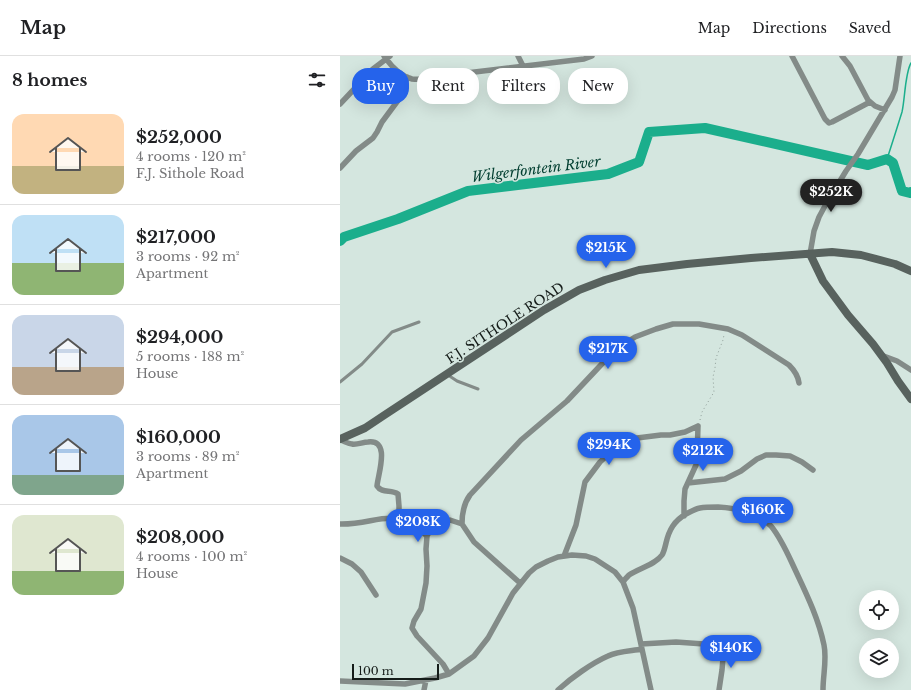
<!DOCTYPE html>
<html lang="en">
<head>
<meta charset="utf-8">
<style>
	:root { --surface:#fff; --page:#f2f2f2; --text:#202124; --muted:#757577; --line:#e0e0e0; --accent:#2563eb }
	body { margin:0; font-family:"Libre Baskerville",serif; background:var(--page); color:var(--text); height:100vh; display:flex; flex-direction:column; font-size:15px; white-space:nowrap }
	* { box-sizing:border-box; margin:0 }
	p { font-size:13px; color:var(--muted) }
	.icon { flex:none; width:22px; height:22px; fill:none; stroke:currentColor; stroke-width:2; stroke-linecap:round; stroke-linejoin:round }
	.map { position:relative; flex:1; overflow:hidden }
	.side { display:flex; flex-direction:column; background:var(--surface); width:340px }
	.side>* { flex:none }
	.hud { position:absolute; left:12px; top:12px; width:380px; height:36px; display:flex; gap:8px }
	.tools { position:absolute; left:519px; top:534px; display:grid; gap:8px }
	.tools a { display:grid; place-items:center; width:40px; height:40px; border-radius:50%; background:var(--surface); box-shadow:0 4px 16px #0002; font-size:20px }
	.scale { position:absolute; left:12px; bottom:10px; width:87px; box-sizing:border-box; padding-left:4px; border:2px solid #151c19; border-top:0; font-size:11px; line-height:14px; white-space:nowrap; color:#151c19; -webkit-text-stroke:3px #d4e6df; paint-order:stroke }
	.price { position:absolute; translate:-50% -34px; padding:0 9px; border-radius:14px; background:var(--accent); color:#fff; font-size:13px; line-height:26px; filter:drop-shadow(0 1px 2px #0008) }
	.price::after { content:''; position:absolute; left:50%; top:24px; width:12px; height:9px; margin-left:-6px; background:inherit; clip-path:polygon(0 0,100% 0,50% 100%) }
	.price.current { background:#222; color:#fff }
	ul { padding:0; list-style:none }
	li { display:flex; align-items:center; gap:12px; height:100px; padding:0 12px }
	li+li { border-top:1px solid var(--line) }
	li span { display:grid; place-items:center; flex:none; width:112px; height:80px; border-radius:12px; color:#555 }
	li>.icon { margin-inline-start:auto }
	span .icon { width:48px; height:48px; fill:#fffc; stroke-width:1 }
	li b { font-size:17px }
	h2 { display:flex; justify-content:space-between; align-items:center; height:48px; padding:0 12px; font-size:17px }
	.tag { padding:0 14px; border-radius:16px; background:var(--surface); box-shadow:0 4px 16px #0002; font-size:14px; line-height:36px }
	.tag.current { background:var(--accent); color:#fff }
	header { display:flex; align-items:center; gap:24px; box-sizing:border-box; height:56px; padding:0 20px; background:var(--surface); border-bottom:1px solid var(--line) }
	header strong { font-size:19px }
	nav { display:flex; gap:22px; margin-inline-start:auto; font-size:14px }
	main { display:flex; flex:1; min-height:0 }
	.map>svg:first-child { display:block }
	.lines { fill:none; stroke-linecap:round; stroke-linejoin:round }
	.stream { stroke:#1bae8c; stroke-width:1.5 }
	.river { stroke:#1bae8c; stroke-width:10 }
	.path { stroke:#8f9d98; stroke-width:1; stroke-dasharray:1 3; stroke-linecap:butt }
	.lane { stroke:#838b88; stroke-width:3 }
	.street { stroke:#838b88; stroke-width:5.5 }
	.secondary { stroke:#58625e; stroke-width:8 }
	.labels { text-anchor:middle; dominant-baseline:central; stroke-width:3; stroke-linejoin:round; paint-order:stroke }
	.street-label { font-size:13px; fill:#151c19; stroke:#d4e6df }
	.water-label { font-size:14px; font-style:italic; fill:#044032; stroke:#d4e6df }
</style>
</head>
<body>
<header>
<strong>Map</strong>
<nav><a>Map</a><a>Directions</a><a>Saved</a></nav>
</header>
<main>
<section class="side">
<h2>8 homes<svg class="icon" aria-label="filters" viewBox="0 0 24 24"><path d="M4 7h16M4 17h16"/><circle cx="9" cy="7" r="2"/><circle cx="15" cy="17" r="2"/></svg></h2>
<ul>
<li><span style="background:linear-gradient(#ffd9b3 65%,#c2b280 0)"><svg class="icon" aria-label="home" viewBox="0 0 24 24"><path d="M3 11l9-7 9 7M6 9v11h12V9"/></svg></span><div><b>$252,000</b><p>4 rooms · 120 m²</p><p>F.J. Sithole Road</p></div></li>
<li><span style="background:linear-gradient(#bfe0f5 60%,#8fb573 0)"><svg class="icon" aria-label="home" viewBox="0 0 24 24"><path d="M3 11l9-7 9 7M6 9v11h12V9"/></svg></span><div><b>$217,000</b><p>3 rooms · 92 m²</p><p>Apartment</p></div></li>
<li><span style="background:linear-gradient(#c9d6e8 65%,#b9a48a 0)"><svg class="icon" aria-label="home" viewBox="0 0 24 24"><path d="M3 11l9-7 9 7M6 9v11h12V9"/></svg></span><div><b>$294,000</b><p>5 rooms · 188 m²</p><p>House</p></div></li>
<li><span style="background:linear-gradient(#a9c7e8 75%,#7fa58c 0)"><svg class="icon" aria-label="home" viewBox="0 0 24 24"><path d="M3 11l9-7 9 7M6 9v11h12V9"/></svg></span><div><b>$160,000</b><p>3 rooms · 89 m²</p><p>Apartment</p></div></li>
<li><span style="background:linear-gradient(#dfe7d0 70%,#8fb573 0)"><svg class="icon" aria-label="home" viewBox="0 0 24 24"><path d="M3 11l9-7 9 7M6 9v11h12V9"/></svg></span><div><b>$208,000</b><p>4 rooms · 100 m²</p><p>House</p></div></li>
</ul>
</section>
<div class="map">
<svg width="571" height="634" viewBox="0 0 571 634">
	<rect width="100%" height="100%" fill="#d4e6df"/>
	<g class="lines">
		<path class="stream" d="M547,103C552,88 557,72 562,56C565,43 565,17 571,7"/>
		<path class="river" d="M0,185L4,181L58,163L128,135L268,118L299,106L309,76L365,72L528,109L547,103L553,107L562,135L570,137L571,136"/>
		<path class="path" d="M360,364L362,356L374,336L373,321L375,312L376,302L383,284L384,279"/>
		<path class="lane" d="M108,319L117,325L138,333
			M0,326L22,308L52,276L79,266"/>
		<path class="street" d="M44,0C51,10 60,20 72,23C87,25 103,20 118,18C160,13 202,8 244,3L252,0
			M178,0L183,10
			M452,0L485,63L489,67L492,66L530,46
			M502,0L510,10L528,44L535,50L545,54
			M0,48L33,13L50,0
			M0,112L16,95L33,82L37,76L42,66L62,39L64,34L67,21
			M470,198L474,175L479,161L486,148L506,115L518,98L552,41L555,34L560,0
			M541,299L557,305L571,314
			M0,384C4,385 8,388 12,388C17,389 23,386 28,386C51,383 38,418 37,430C42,438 51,433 58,438L59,450V463
			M348,427L385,423L401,415L417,403L426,399H436L450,400L462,406L473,414
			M344,460V445L345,433L356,409L357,402L358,370
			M0,468C37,469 55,448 87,480
			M122,468C122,458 124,447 130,439L181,384L227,345L275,294L295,281L316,273L333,268H359L388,273L402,279L449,309C454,314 458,319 459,327
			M224,500L236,469L245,426L260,406L272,395L283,385L297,382L321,379H330L345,376L358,370
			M0,502L12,508L21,516L36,539
			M283,526C285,523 287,521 289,519C299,512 315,509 322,499C324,496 325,491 326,487C329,474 334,465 346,458C350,456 355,453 360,452C365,451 372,451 378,451C396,452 417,456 431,470C440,481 446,494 452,507C464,533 478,560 484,589C487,603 483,619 483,634
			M301,588L336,586L406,591
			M109,618L103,608L77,580L72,572L74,565L81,553L86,527L87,510L86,493L87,480L91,473L98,468L110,464L122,468L134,486L180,527
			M0,625L65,628L95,622L109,618L134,600L148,582L173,537L189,517L196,511L208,505L218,501L232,499L246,500L255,503L275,516L283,526L293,552L311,634
			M84,634L86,624
			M218,634C231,622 252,607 268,600C278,595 291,595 302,593
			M379,634L382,614L384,590"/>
		<path class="secondary" d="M470,198L483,225L508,259L533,288L547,307L558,325L571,343
			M0,383L25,372L43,360L204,254L239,234L265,224L299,214L347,208L411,202L492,196L521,199L555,208L571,215"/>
	</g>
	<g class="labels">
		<g class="street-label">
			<text transform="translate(165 267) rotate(-33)">F.J. SITHOLE ROAD</text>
		</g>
		<g class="water-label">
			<text transform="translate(196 113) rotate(-7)">Wilgerfontein River</text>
		</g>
	</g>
</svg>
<div class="tools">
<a><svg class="icon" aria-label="locate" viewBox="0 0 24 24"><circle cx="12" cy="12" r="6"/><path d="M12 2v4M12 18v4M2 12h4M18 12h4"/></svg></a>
<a><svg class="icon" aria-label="layers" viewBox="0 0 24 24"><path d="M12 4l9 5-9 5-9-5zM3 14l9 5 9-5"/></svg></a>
</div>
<div class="scale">100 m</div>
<b class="price current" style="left:491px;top:157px">$252K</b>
<b class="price" style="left:266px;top:213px">$215K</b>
<b class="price" style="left:268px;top:314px">$217K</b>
<b class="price" style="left:269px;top:410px">$294K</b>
<b class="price" style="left:363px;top:416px">$212K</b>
<b class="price" style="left:423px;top:475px">$160K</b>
<b class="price" style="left:78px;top:487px">$208K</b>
<b class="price" style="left:391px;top:613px">$140K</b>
<div class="hud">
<a class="tag current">Buy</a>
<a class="tag">Rent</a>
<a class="tag">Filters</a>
<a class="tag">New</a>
</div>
</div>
</main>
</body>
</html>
